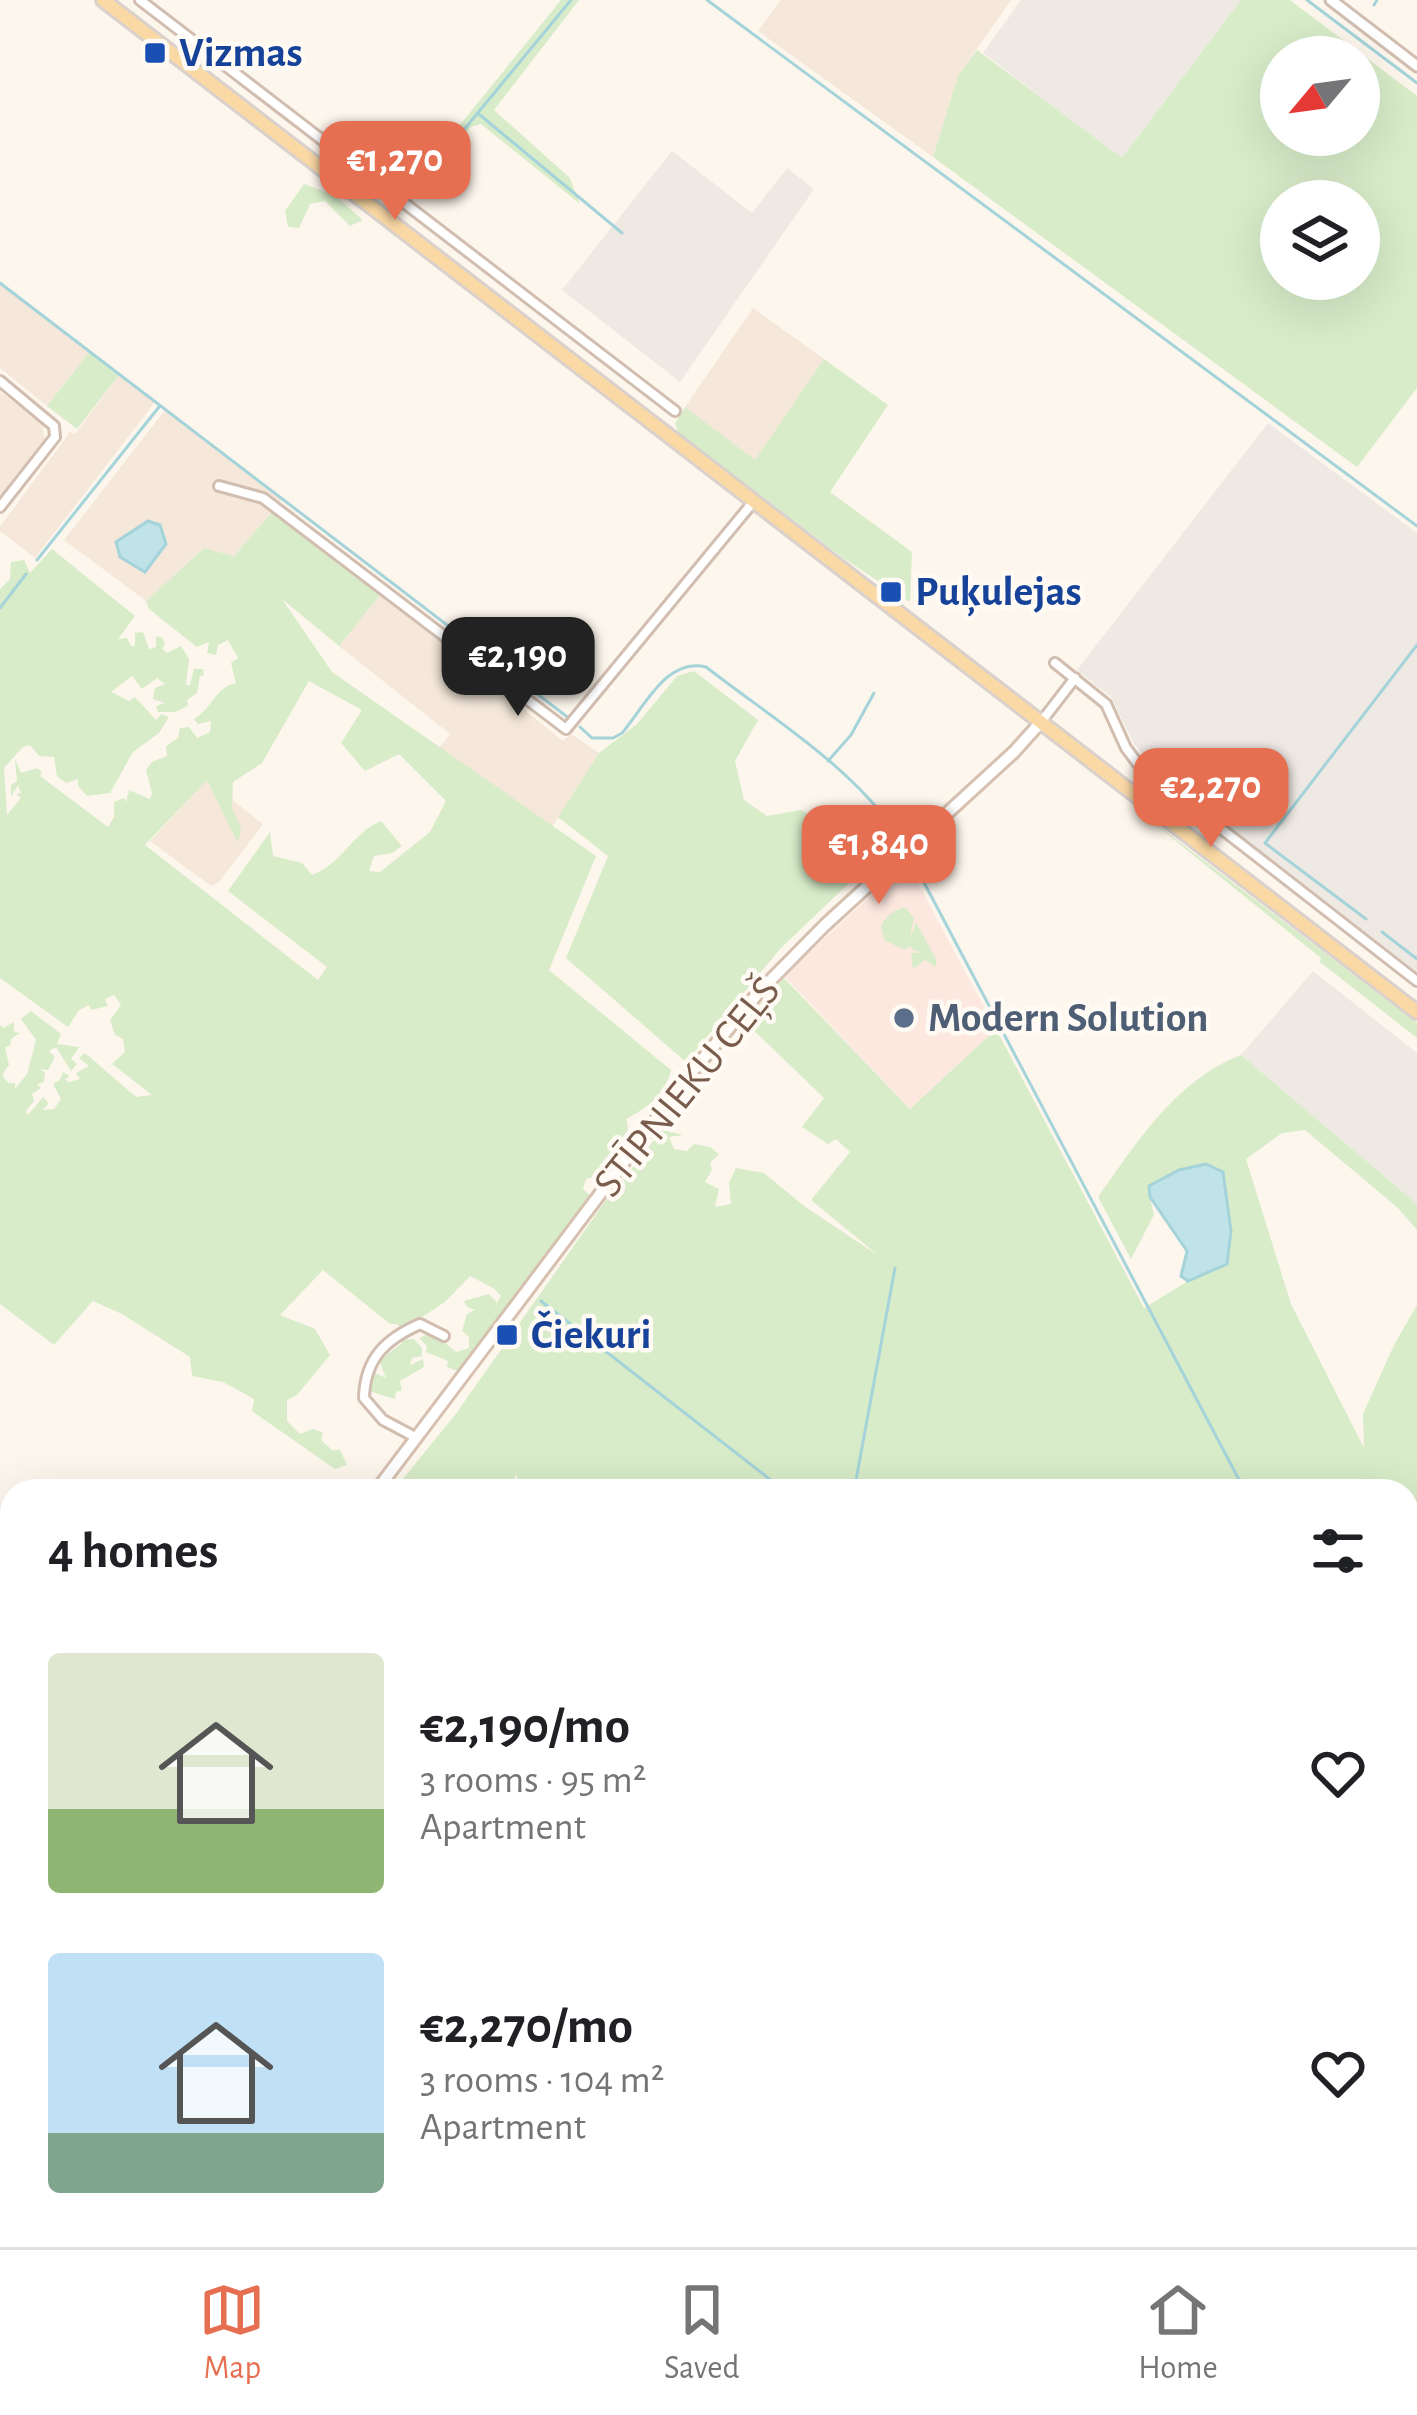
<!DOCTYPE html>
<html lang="en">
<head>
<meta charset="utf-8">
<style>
	:root { --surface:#fff; --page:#f6f6f6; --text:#202124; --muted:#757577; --line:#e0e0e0; --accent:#e76f51 }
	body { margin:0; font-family:"Alegreya Sans",sans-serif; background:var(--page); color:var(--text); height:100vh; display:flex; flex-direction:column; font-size:45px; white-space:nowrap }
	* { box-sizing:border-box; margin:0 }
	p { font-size:39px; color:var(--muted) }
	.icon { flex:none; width:66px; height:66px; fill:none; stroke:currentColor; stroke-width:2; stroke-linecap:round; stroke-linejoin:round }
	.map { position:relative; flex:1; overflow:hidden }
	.details { position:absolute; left:0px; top:1479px; width:1419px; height:768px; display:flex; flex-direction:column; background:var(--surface); border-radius:36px 36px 0 0; box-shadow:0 12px 48px #0002 }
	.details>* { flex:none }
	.needle { width:78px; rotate:241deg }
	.buttons { position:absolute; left:1260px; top:36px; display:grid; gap:24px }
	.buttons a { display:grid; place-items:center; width:120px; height:120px; border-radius:50%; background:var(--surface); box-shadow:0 12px 48px #0002; font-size:60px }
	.price { position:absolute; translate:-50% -102px; padding:0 27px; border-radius:24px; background:var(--accent); color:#fff; font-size:39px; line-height:78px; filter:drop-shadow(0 3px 6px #0008) }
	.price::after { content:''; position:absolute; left:50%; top:72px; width:36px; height:27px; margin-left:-18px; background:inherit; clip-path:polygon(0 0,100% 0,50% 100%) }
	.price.active { background:#222; color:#fff }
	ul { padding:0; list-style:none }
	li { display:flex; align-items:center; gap:36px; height:300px; padding:0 48px }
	li span { display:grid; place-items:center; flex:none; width:336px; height:240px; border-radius:12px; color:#555 }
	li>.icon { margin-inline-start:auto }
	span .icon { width:144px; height:144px; fill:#fffc; stroke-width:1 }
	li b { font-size:51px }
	h2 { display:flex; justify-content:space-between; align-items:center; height:144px; padding:0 48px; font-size:51px }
	.dock { display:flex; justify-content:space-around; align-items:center; height:168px; border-top:3px solid var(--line); background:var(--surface); font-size:33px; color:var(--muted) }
	.dock a { display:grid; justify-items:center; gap:6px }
	.dock .active { color:var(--accent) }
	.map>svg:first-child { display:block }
	.residential { fill:#f5e8da }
	.commercial { fill:#fde8e0 }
	.industrial { fill:#efe9e4 }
	.green { fill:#d8ecc9; fill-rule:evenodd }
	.water { fill:#bfe3e8; stroke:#a5d3da; stroke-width:3 }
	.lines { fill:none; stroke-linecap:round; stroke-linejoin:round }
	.stream { stroke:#a5d3da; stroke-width:3 }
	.minor-casing { stroke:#d1beb0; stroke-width:14 }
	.tertiary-casing { stroke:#d1beb0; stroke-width:15 }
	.secondary-casing { stroke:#d6c0b0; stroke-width:16 }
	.primary-casing { stroke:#dad1cd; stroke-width:18 }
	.minor { stroke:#fff; stroke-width:8 }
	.tertiary { stroke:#fff; stroke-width:9 }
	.secondary { stroke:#fff; stroke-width:10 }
	.primary { stroke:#fbd9a5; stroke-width:12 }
	.transit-dot { fill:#1a4fb4; stroke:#fffaf3; stroke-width:4.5 }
	.service-dot { fill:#5c6f8a; stroke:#fffaf3; stroke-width:4.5 }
	.labels { text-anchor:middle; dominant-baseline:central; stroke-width:9; stroke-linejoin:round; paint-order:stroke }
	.transit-label { font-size:42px; font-weight:bold; fill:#164399; stroke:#fffaf3; text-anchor:start }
	.service-label { font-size:42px; font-weight:bold; fill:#4e5e75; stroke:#fffaf3; text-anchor:start }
	.street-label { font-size:42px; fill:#7a5c4d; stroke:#fffaf3 }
</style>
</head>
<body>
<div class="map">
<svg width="1417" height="2247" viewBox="0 0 1417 2247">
	<rect width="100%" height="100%" fill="#fdf6ec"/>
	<path class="residential" d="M781,0H1011L958,76L933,157L758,31Z
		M0,283L90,351L47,406L0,368Z
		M753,308L824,359L755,461L685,407Z
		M119,375L155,402L35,558L0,531V527L70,432L75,434Z
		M0,392L42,423L45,440L0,496Z
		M165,410L282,500L234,556L204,548L146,601L64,540Z
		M381,594L563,741L571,734L599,753L542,843L432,757L450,734L339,646Z
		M207,780L263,824L219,882L211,886L150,841Z
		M12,1725V1856L0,1855V1741Z"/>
	<path class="commercial" d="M908,865L996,1029L910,1109L784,976L895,873Z"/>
	<path class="industrial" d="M1021,0H1241L1122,159L983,53Z
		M672,151L752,213L787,168L814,189L680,382L562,290Z
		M1268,423L1417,533V972L1153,767L1134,744L1111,697L1077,670Z
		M1313,971L1417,1053V1204L1241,1055Z
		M12,1906V2069L0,2061V1932Z"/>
	<path class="green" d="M561,0H579L494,110L570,178L580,204L481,124L471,127L433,173L426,167Z
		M1241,0H1290L1417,96V388L1357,467L933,157L958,76L977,50L1122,158ZM1281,57H1359V135H1281ZM1281,201H1359V279H1281Z
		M304,184L334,195L363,220L350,226L325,201L310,204L299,228L288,227L285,211Z
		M90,351L119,375L77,429L47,406Z
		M824,359L888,405L830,492L912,552L910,602L843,558L678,433L675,423L685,407L755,460Z
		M272,512L381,594L339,646L282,599L332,672L596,856L549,970L671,1070C666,1094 647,1108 626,1119C632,1135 621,1143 611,1154L616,1159L602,1175L586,1179L583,1189L590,1195L587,1201L460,1372L447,1367L448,1361L426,1352L427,1346L419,1338L432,1332L456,1352L469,1348V1337L462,1331L467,1314L475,1310L467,1307L464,1301L489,1294L497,1303L501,1296L493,1288L470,1276L446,1301L415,1322L413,1336L407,1337L397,1324H390L323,1270L280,1315L315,1329L330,1355L297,1395L287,1400V1421L300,1434L313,1429L323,1433L321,1440L332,1450H340L347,1465L335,1469L252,1411L254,1399L223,1382L192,1376L190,1357L122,1314L93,1301L54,1345L0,1304V1025L3,1028L14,1022V1032L20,1033L11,1039L10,1046L5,1047L9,1065L2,1075L8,1083H15V1089L27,1074L36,1040L21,1019L31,1011L61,1034L57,1044L79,1047L71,1059L77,1064L71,1071L56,1047L49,1051L55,1057L48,1070L39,1069L45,1072L44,1082L37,1084L41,1088L32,1094L34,1101L26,1111L28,1115L43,1097L49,1103L43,1110L54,1109L61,1099L53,1084L60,1080L63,1072L70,1076L65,1079L69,1082L80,1079L76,1073L89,1066L79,1058L85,1053L136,1097L152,1095L112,1064L125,1052L123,1039L115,1035L110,1020L121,1005L114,995L105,999L108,1006L91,1010L89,1005L79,1010L68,1027L0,978V589L10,579L11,562L24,560L30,573L52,549L135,616L118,639L127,638L131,646H135V633L143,632L149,649L156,647V636L163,638L165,645L162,648L167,653L181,646L189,659L186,685H190L194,669H203L204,675L200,676L197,693L187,700L188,706L175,712H158L156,706L165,703L153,699L155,688L165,684L157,678L142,689L132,676L111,692L129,701L135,697L156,720L161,714L169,717L159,733L133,752L110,793L87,796L78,786V779L66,783L57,776L54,757L39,756L30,745L23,747L4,768L7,815L21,798L16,794L21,793L18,785L11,797V785L17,781L15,759L21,773L37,768L42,772L40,776L108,827L114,817V802L124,798L126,802L129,790L150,799L152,793L146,770L152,762L167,756L166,746L178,738L180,728L189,727L197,738L210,732L211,721L198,724L194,719C213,708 214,688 236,683L231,663L238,658L228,640L218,645L216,655L207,653L209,642L197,647L149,609L146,601L204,548L234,556ZM309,681L362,710L341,743L365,771L399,754L446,801L430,832L380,872L369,871L374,856L392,853L402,846L381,821C353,832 341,865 312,875L302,863L273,856L270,832L228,891L327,967L318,980L145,845L207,780L238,843L241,827L232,809L233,782L262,763Z
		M694,671L758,720L735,761L744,800L767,816L801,810L838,831L864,830L887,847L780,949L686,1062L566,958L608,856L558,817L599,753L637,724L677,676Z
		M1136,809L1417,1023V1038L1320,962L1321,958Z
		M906,908L914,918L909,942L916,922L937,961L935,967L925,960L913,969L911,953L927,952L914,951L910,946L905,950L884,940L881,926C886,916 895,908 906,908Z
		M784,978L910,1109L996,1029L1144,1308L1188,1281L1215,1271L1231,1231L1223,1173C1190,1157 1174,1175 1150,1197L1154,1215L1131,1259L1098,1197C1136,1143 1177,1079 1241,1055L1417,1204V1230L1398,1208L1305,1130L1282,1133L1246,1159L1291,1304L1364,1448L1363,1414L1394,1345L1417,1305V1987L1407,1979V1491H524L516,1475L509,1491H393L455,1415L604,1203L662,1130L683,1135L669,1137L674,1149L687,1151L694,1144L710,1147L719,1154L710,1163L712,1170L705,1182L719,1189L715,1207L731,1204L729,1183L736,1168L764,1173L804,1206L879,1256L811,1200L850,1152L836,1139L828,1144L802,1127L824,1098L745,1022Z
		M414,1339L422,1348V1356L412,1358L410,1365L423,1359L424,1367L400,1381L402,1390L396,1392L395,1399L372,1392L367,1386L369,1375L375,1373L386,1378L379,1361L402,1343L401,1340Z
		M0,2079L12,2088V2235H206L226,2247H0Z
		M1417,2187V2247H1210L1278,2235H1407V2193Z
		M293,2235H731L715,2247H285Z"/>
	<path class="water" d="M148,521L160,525L166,544L145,572L120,557L116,542Z
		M1206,1164L1223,1172L1231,1231L1227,1264L1188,1281L1181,1276L1187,1251L1150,1197L1149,1186L1179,1170Z"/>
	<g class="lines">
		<path class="stream" d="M707,0L1417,526
			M1307,0L1417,83
			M1374,5L1377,0
			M480,115L622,233
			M434,166L571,0
			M0,283L570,719
			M37,560L159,407
			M0,608L26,574
			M580,727L592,738H613L622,733C645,706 667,657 706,667C773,719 850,765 898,835
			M828,761L851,735L874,693
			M919,873L1245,1491
			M1366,919L1265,843L1417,645
			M1382,932L1417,959
			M541,1301L785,1491
			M854,1491L895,1268
			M0,1526L12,1535
			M1407,2020L1417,2029
			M798,2235L807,2247
			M1063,2247L1065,2235"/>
		<g class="minor-casing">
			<path id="minor" d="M140,0L675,411
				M0,381L54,426L55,437L0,507
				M219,486L263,498L566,729L754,501
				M1055,663L1106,704L1126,748L1138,764L1417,981
				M1041,722L1075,678
				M417,1438L383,1420L364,1398C365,1358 386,1339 420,1324L444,1336
				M0,1730L12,1715
				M0,1910L12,1878
				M0,2151L12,2163
				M41,2235L46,2247"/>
		</g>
		<g class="tertiary-casing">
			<path id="tertiary" d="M1331,0L1417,66"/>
		</g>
		<g class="secondary-casing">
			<path id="secondary" d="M376,1491L692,1072L759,992L825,925L1014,752L1041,722
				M0,1871L12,1873"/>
		</g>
		<g class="primary-casing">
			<path id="primary" d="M103,0L1417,1012"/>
		</g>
		<use href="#minor" class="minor"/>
		<use href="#tertiary" class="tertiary"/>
		<use href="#secondary" class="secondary"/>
		<use href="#primary" class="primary"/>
	</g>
	<g class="transit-dot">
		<rect x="143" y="41" width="24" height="24" rx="6"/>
		<rect x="879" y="580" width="24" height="24" rx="6"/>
		<rect x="495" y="1323" width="24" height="24" rx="6"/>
	</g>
	<circle class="service-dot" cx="904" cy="1018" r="12"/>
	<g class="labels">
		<g class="transit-label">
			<text x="179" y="53">Vizmas</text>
			<text x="915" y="592">Puķulejas</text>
			<text x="531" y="1335">Čiekuri</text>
		</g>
		<g class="service-label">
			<text x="928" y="1018">Modern Solution</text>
		</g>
		<g class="street-label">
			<text transform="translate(687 1087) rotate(-51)">STĪPNIEKU CEĻŠ</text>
		</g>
	</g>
</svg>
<div class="buttons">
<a><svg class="needle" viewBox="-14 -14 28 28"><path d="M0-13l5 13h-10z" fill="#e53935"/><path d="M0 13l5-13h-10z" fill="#757577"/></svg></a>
<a><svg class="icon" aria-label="layers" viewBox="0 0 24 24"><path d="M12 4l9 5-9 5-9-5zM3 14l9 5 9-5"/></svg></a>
</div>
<b class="price" style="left:395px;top:223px">€1,270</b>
<b class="price active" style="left:518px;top:719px">€2,190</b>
<b class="price" style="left:1211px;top:850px">€2,270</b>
<b class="price" style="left:879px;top:907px">€1,840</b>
<section class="details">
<h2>4 homes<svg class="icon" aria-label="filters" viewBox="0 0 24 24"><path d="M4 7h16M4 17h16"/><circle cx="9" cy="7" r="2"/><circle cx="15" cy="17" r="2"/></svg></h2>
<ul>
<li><span style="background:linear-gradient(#dfe7d0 65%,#8fb573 0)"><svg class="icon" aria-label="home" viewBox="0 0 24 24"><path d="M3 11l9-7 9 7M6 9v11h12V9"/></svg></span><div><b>€2,190/mo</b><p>3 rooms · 95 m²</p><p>Apartment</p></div><svg class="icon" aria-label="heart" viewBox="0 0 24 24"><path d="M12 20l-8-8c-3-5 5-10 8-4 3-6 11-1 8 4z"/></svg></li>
<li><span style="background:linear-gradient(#bfe0f5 75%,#7fa58c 0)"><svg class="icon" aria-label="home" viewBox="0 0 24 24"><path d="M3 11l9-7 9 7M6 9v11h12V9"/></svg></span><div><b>€2,270/mo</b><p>3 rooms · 104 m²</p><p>Apartment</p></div><svg class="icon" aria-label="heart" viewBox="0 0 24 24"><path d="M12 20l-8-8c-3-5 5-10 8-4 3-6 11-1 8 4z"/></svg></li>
</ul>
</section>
</div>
<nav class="dock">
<a class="active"><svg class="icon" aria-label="map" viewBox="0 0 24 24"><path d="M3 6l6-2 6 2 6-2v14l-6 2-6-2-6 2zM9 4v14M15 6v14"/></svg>Map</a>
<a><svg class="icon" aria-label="saved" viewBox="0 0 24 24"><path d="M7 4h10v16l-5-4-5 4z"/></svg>Saved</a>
<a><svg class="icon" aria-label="home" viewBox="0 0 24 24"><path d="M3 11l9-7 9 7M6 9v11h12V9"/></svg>Home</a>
</nav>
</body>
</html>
